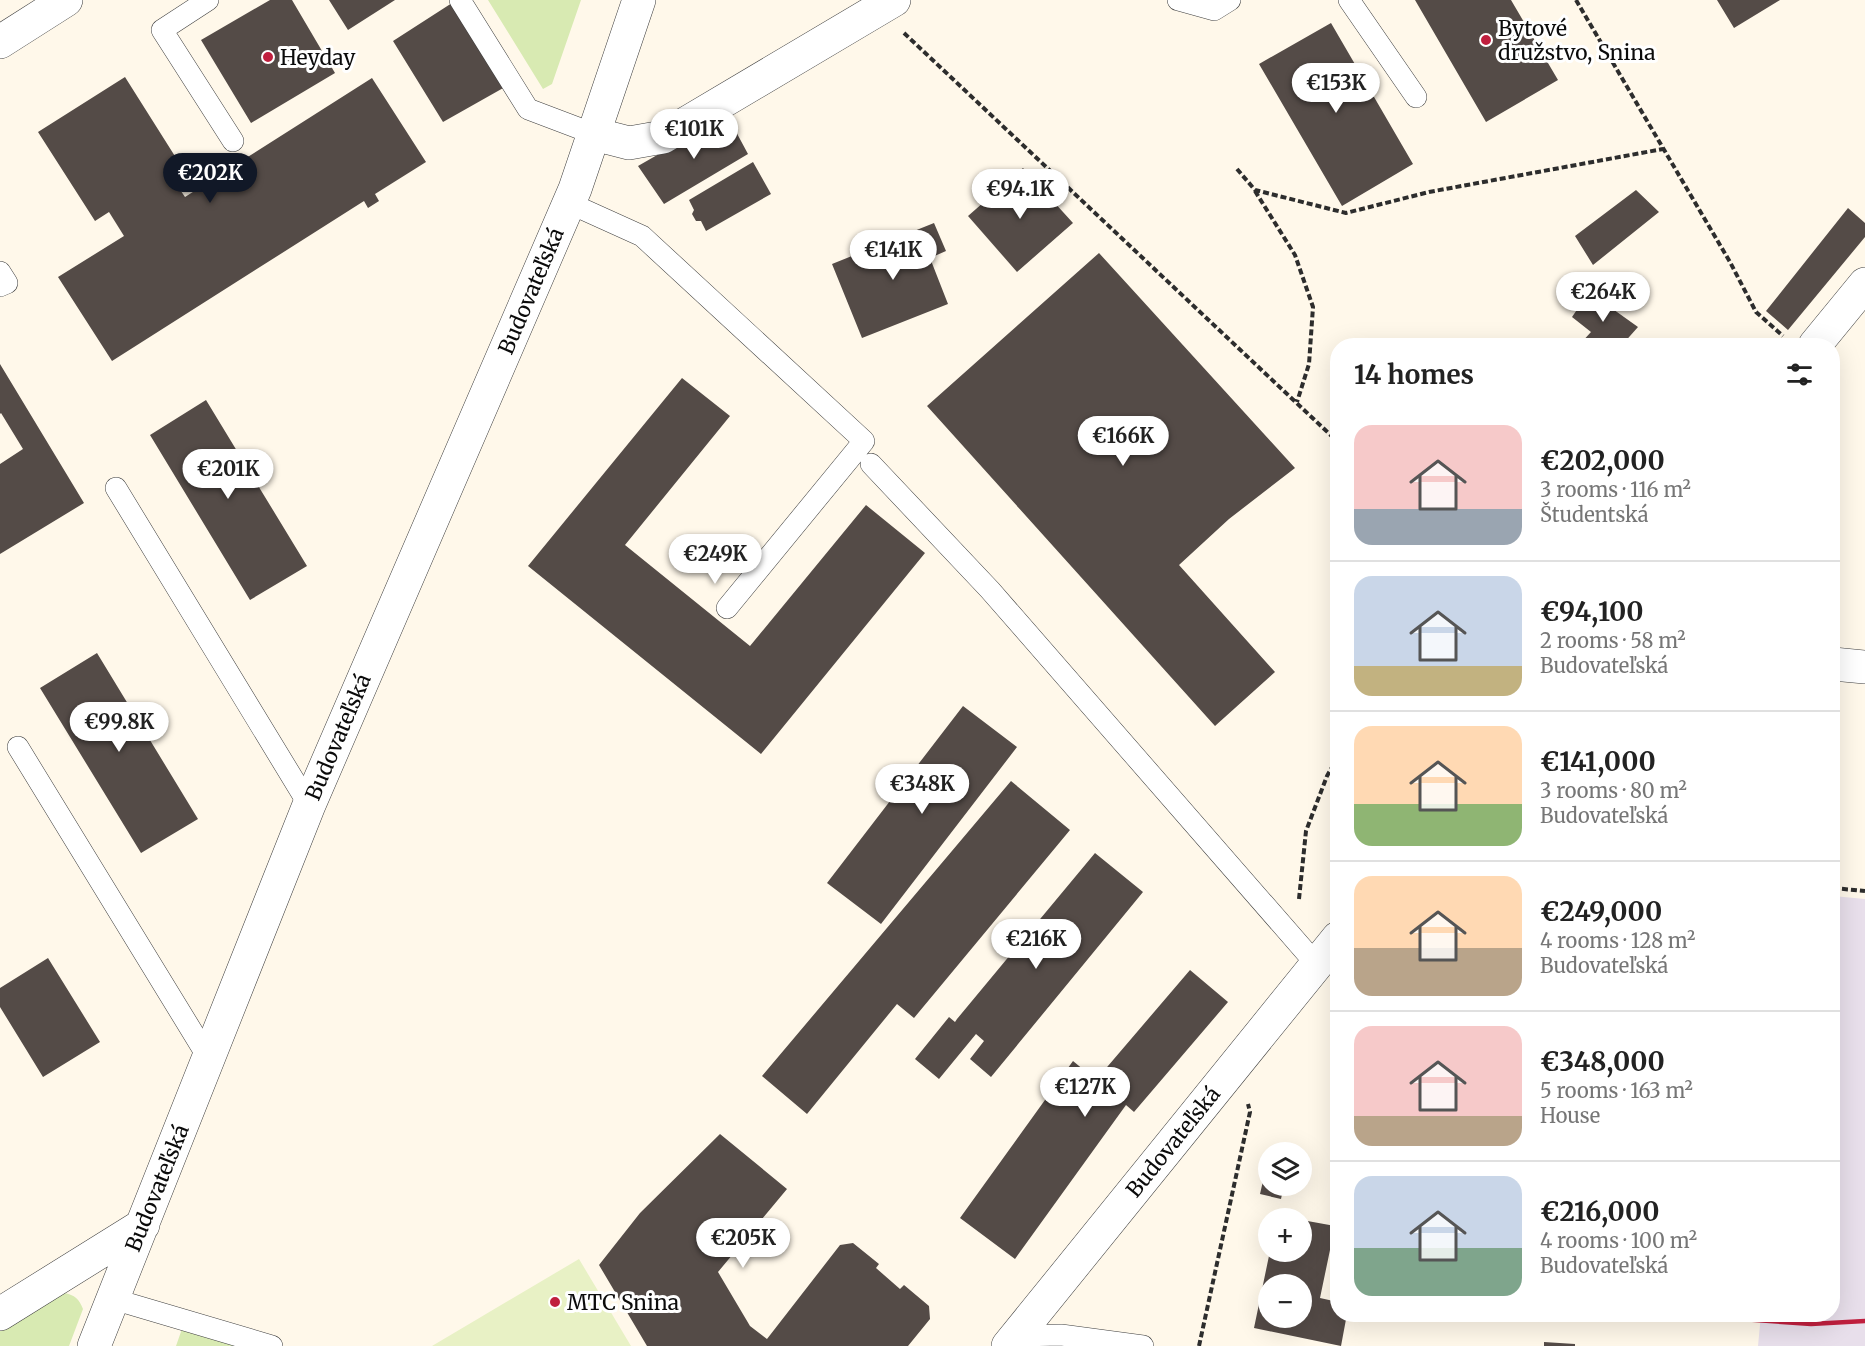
<!DOCTYPE html>
<html lang="en">
<head>
<meta charset="utf-8">
<style>
	:root { --surface:#fff; --page:#f6f6f6; --text:#222; --muted:#767676; --line:#e0e0e0; --accent:#111827 }
	body { margin:0; font-family:Merriweather,serif; background:var(--page); color:var(--text); height:100vh; display:flex; flex-direction:column; font-size:22px; white-space:nowrap }
	* { box-sizing:border-box; margin:0 }
	p { font-size:20px; color:var(--muted) }
	.icon { flex:none; width:33px; height:33px; fill:none; stroke:currentColor; stroke-width:2; stroke-linecap:round; stroke-linejoin:round }
	.map { position:relative; flex:1; overflow:hidden }
	.drawer { position:absolute; left:1330px; top:338px; width:510px; height:984px; display:flex; flex-direction:column; background:var(--surface); border-radius:24px; box-shadow:0 6px 24px #0002 }
	.drawer>* { flex:none }
	.fabs { position:absolute; left:1258px; top:1142px; display:grid; gap:12px }
	.fabs a { display:grid; place-items:center; width:54px; height:54px; border-radius:50%; background:var(--surface); box-shadow:0 6px 24px #0002; font-size:30px }
	.price { position:absolute; translate:-50% -51px; padding:0 14px; border-radius:21px; background:#fff; color:#222; font-size:20px; line-height:39px; filter:drop-shadow(0 2px 3px #0008) }
	.price::after { content:''; position:absolute; left:50%; top:36px; width:18px; height:14px; margin-left:-9px; background:inherit; clip-path:polygon(0 0,100% 0,50% 100%) }
	.price.current { background:var(--accent); color:#fff }
	ul { padding:0; list-style:none }
	li { display:flex; align-items:center; gap:18px; height:150px; padding:0 24px }
	li+li { border-top:2px solid var(--line) }
	li span { display:grid; place-items:center; flex:none; width:168px; height:120px; border-radius:18px; color:#555 }
	li>.icon { margin-inline-start:auto }
	span .icon { width:72px; height:72px; fill:#fffc; stroke-width:1 }
	li b { font-size:26px }
	h2 { display:flex; justify-content:space-between; align-items:center; height:72px; padding:0 24px; font-size:26px }
	.map>svg:first-child { display:block }
	.industrial { fill:#e8dfeb }
	.green { fill:#d8eab2 }
	.pitch { fill:#e8f1c5 }
	.building { fill:#544b47; fill-rule:evenodd }
	.lines { fill:none; stroke-linecap:round; stroke-linejoin:round }
	.service-casing { stroke:#3e3e3e; stroke-width:22 }
	.minor-casing { stroke:#3e3e3e; stroke-width:34 }
	.path { stroke:#2d2d2d; stroke-width:4; stroke-dasharray:6 3; stroke-linecap:butt }
	.service { stroke:#fff; stroke-width:21 }
	.minor { stroke:#fff; stroke-width:33 }
	.rail { stroke:#c01f3e; stroke-width:4.5 }
	.poi-dot { fill:#c01f3e; stroke:#fff; stroke-width:2 }
	.labels { text-anchor:middle; dominant-baseline:central; stroke-width:6; stroke-linejoin:round; paint-order:stroke }
	.poi-label { font-size:21px; fill:#0b0b0b; stroke:#fff; text-anchor:start }
	.street-label { font-size:21px; fill:#0b0b0b; stroke:#fff }
</style>
</head>
<body>
<div class="map">
<svg width="1865" height="1346" viewBox="0 0 1865 1346">
	<rect width="100%" height="100%" fill="#fff8ea"/>
	<path class="industrial" d="M1833,896L1865,899V1346H1758L1761,1314H1833Z"/>
	<path class="green" d="M488,0H581L552,84L543,89Z
		M64,1293C75,1295 79,1299 83,1309L69,1346H0V1330Z
		M183,1326L256,1346H176Z"/>
	<path class="pitch" d="M579,1259L631,1346H432Z"/>
	<path class="building" d="M270,0H292L335,73L251,123L201,40Z
		M329,0H395L348,30Z
		M1415,0H1511L1558,80L1486,122Z
		M1717,0H1780L1734,28Z
		M452,3L505,87L443,122L393,41Z
		M1331,23L1413,164L1342,206L1259,64Z
		M125,77L178,161L166,169L185,197L372,78L426,162L375,194L379,201L368,208L364,201L112,361L58,277L124,236L109,212L95,221L38,132Z
		M727,115L748,154L664,204L638,166Z
		M753,162L771,194L706,231L701,221H696L692,214L694,210L689,200Z
		M1023,168L1073,223L1017,272L968,216Z
		M1636,190L1659,212L1593,265L1575,236Z
		M1848,208L1865,223V237L1788,330L1766,311Z
		M934,223L946,251L930,258L948,304L862,338L832,264Z
		M1099,253L1295,468L1229,519L1179,565L1275,672L1215,726L927,406Z
		M1589,292L1638,327L1622,345H1579L1591,332L1572,317Z
		M0,364L84,503L0,554V464L23,449L1,413L0,414Z
		M682,378L730,416L625,545L750,646L866,505L925,553L761,754L528,566Z
		M206,400L307,566L250,600L150,435Z
		M97,653L198,819L141,853L40,688Z
		M963,706L1017,747L881,924L827,883Z
		M1011,781L1070,830L914,1018L897,1004L807,1114L762,1076Z
		M1095,853L1143,892L991,1077L970,1059L984,1041L976,1034L939,1079L915,1059L949,1017L955,1022L957,1019Z
		M48,958L100,1042L43,1077L0,1007V988Z
		M1190,970L1228,1002L1134,1112L1126,1105L1015,1259L960,1218L1073,1061L1096,1080Z
		M720,1134L787,1189L718,1272L750,1326L767,1339L840,1245L853,1243L879,1264L876,1268L900,1289L904,1285L929,1306L930,1319L908,1346H647L599,1265L640,1213Z
		M1268,1159L1269,1185H1284L1281,1199L1260,1194Z
		M1302,1220L1335,1226L1320,1298L1338,1302V1314H1347L1341,1346L1254,1328L1270,1251H1302ZM1269,1284H1302V1317H1269Z
		M1544,1342L1575,1344V1346H1544Z"/>
	<g class="lines">
		<g class="service-casing">
			<path id="service" d="M208,0L162,30L233,141
				M460,0L528,109L594,134
				M1178,0L1214,10L1230,0
				M1349,0L1416,97
				M569,203L642,236L864,441L727,608
				M0,272L7,283L0,286
				M871,464L990,590L1317,965
				M116,488L309,805
				M18,747L209,1059
				M113,1299L272,1346
				M1016,1336L1061,1335L1143,1346"/>
		</g>
		<g class="minor-casing">
			<path id="minor" d="M0,42L66,0
				M594,134L629,143L663,137L894,0
				M1815,345L1865,284
				M1833,664L1865,667
				M0,1314L143,1225
				M94,1346L309,805L575,189L639,0
				M1008,1346L1338,938"/>
		</g>
		<path class="path" d="M1576,0L1730,262L1756,312L1783,336
			M904,33L1338,442
			M1237,169L1255,190L1346,213L1429,192L1663,149
			M1255,191L1295,255L1313,307L1309,364L1297,402
			M1833,888L1865,891
			M1299,899L1306,831L1327,776L1338,757
			M1199,1346L1250,1112L1248,1104"/>
		<use href="#service" class="service"/>
		<use href="#minor" class="minor"/>
		<path class="rail" d="M1671,1314L1811,1324L1865,1321"/>
	</g>
	<g class="poi-dot">
		<circle cx="1486" cy="40" r="6"/>
		<circle cx="268" cy="57" r="6"/>
		<circle cx="555" cy="1302" r="6"/>
	</g>
	<g class="labels">
		<g class="poi-label">
			<text x="1498" y="28">Bytové<tspan x="1498" dy="24">družstvo, Snina</tspan></text>
			<text x="280" y="57">Heyday</text>
			<text x="567" y="1302">MTC Snina</text>
		</g>
		<g class="street-label">
			<text transform="translate(531 291) rotate(-67)">Budovateľská</text>
			<text transform="translate(338 737) rotate(-67)">Budovateľská</text>
			<text transform="translate(1173 1142) rotate(-51)">Budovateľská</text>
			<text transform="translate(157 1188) rotate(-68)">Budovateľská</text>
		</g>
	</g>
</svg>
<div class="fabs">
<a><svg class="icon" aria-label="layers" viewBox="0 0 24 24"><path d="M12 4l9 5-9 5-9-5zM3 14l9 5 9-5"/></svg></a>
<a>+</a>
<a>−</a>
</div>
<b class="price" style="left:1336px;top:114px">€153K</b>
<b class="price" style="left:694px;top:160px">€101K</b>
<b class="price current" style="left:210px;top:204px">€202K</b>
<b class="price" style="left:1020px;top:220px">€94.1K</b>
<b class="price" style="left:893px;top:281px">€141K</b>
<b class="price" style="left:1603px;top:323px">€264K</b>
<b class="price" style="left:1123px;top:467px">€166K</b>
<b class="price" style="left:228px;top:500px">€201K</b>
<b class="price" style="left:715px;top:585px">€249K</b>
<b class="price" style="left:119px;top:753px">€99.8K</b>
<b class="price" style="left:922px;top:815px">€348K</b>
<b class="price" style="left:1036px;top:970px">€216K</b>
<b class="price" style="left:1085px;top:1118px">€127K</b>
<b class="price" style="left:743px;top:1269px">€205K</b>
<section class="drawer">
<h2>14 homes<svg class="icon" aria-label="filters" viewBox="0 0 24 24"><path d="M4 7h16M4 17h16"/><circle cx="9" cy="7" r="2"/><circle cx="15" cy="17" r="2"/></svg></h2>
<ul>
<li><span style="background:linear-gradient(#f6c9c9 70%,#9aa5b1 0)"><svg class="icon" aria-label="home" viewBox="0 0 24 24"><path d="M3 11l9-7 9 7M6 9v11h12V9"/></svg></span><div><b>€202,000</b><p>3 rooms · 116 m²</p><p>Študentská</p></div></li>
<li><span style="background:linear-gradient(#c9d6e8 75%,#c2b280 0)"><svg class="icon" aria-label="home" viewBox="0 0 24 24"><path d="M3 11l9-7 9 7M6 9v11h12V9"/></svg></span><div><b>€94,100</b><p>2 rooms · 58 m²</p><p>Budovateľská</p></div></li>
<li><span style="background:linear-gradient(#ffd9b3 65%,#8fb573 0)"><svg class="icon" aria-label="home" viewBox="0 0 24 24"><path d="M3 11l9-7 9 7M6 9v11h12V9"/></svg></span><div><b>€141,000</b><p>3 rooms · 80 m²</p><p>Budovateľská</p></div></li>
<li><span style="background:linear-gradient(#ffd9b3 60%,#b9a48a 0)"><svg class="icon" aria-label="home" viewBox="0 0 24 24"><path d="M3 11l9-7 9 7M6 9v11h12V9"/></svg></span><div><b>€249,000</b><p>4 rooms · 128 m²</p><p>Budovateľská</p></div></li>
<li><span style="background:linear-gradient(#f6c9c9 75%,#b9a48a 0)"><svg class="icon" aria-label="home" viewBox="0 0 24 24"><path d="M3 11l9-7 9 7M6 9v11h12V9"/></svg></span><div><b>€348,000</b><p>5 rooms · 163 m²</p><p>House</p></div></li>
<li><span style="background:linear-gradient(#c9d6e8 60%,#7fa58c 0)"><svg class="icon" aria-label="home" viewBox="0 0 24 24"><path d="M3 11l9-7 9 7M6 9v11h12V9"/></svg></span><div><b>€216,000</b><p>4 rooms · 100 m²</p><p>Budovateľská</p></div></li>
</ul>
</section>
</div>
</body>
</html>
